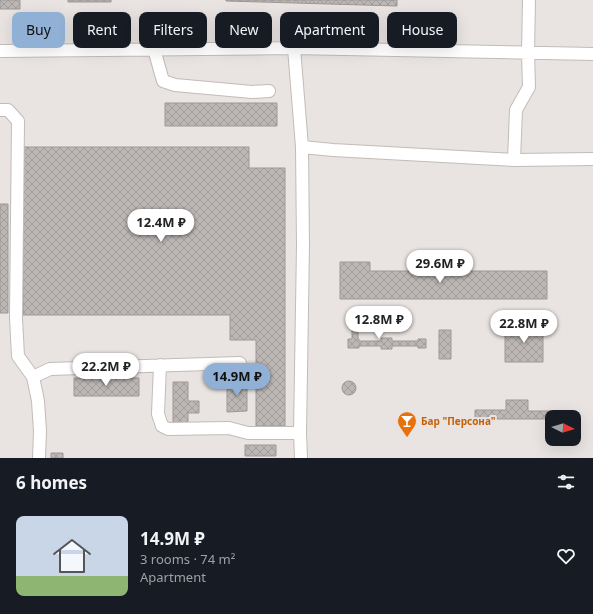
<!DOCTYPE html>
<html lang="en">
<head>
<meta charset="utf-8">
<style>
	:root { --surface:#171b24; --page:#20242c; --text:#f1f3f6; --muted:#9ea1a6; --accent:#90b0d6 }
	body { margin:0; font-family:"Noto Sans",sans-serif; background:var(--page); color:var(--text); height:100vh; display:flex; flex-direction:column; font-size:15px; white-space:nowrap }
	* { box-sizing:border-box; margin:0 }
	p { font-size:13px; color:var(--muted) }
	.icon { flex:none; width:22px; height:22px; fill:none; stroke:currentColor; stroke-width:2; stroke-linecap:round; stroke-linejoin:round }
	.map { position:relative; height:458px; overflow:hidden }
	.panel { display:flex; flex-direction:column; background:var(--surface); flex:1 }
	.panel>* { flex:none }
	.banner { position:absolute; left:12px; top:12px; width:569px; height:36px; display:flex; gap:8px }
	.needle { width:26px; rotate:95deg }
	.controls { position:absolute; left:545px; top:410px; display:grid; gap:8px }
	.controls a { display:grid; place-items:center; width:36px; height:36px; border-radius:8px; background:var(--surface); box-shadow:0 4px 16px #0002; font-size:20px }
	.price { position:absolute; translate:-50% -34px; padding:0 9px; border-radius:14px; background:#fff; color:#222; font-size:13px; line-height:26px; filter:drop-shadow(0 1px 2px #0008) }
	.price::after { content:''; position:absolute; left:50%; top:24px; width:12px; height:9px; margin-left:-6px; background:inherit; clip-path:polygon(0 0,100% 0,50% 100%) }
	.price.selected { background:var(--accent); color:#111 }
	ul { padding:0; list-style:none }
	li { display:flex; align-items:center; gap:12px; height:100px; padding:0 16px }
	li span { display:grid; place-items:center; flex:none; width:112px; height:80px; border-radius:8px; color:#555 }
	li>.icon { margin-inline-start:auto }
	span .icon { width:48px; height:48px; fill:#fffc; stroke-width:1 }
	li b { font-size:17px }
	h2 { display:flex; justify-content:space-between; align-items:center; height:48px; padding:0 16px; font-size:17px }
	.tag { padding:0 14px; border-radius:8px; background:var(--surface); box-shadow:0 4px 16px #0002; font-size:14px; line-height:36px }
	.tag.selected { background:var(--accent); color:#111 }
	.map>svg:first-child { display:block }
	.building { fill:url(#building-cross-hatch); stroke:#9d9896 }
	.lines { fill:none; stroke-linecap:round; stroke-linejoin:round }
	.minor-casing { stroke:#c1bcb9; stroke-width:14 }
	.minor { stroke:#fff; stroke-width:12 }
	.labels { text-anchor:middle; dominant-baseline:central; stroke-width:4; stroke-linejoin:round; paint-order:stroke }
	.food-label { font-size:10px; font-weight:bold; fill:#c56008; stroke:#e9e4e1; text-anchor:start }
</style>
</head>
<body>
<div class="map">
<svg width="593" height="458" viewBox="0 0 593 458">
	<defs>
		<pattern id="building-cross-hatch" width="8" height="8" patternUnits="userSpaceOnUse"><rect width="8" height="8" fill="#bcb7b5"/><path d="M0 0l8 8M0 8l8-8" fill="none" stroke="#a19d9b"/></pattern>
	</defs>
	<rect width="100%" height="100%" fill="#e9e4e1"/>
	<path class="building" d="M0,0H20V9H0Z
		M68,0H111V2H68Z
		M226,0H397V6L226,1Z
		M165,103H277V126H165Z
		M23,147H249V168H285V426H256V340H230V315H23Z
		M0,204H8V313H0Z
		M340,262H370V271H547V299H340Z
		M382,311H391V326H382Z
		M352,313H358V339H359V341H381V338H392V341H418V339H426V348H418V346H392V349H381V346H359V348H348V339H352Z
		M505,325H543V362H505Z
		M439,330H451V359H439Z
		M74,378H139V396H74Z
		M342 388a7 7 0 1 1 14 0a7 7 0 1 1-14 0Z
		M173,382H188V401H199V413H188V424H173Z
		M227,383H247V411L227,412Z
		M506,400H528V411H554V417H552V419H475V410H506Z
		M245,445H276V456H245Z
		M51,453H63V458H51Z"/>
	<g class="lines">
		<g class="minor-casing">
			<path id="minor" d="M294,48L302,147L333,150L514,160L593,159
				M154,49L163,81L175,85L252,92L269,91
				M0,51L294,48L593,54
				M0,110H8L18,121L16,318L18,356L33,377L38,401L40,431L39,458
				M514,160L516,110L529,87L528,53L529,0
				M160,365L158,414L162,426L168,429L229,428L248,433H300
				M33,377L50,369L240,363
				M301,458L300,433L303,245L302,147"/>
		</g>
		<use href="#minor" class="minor"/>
	</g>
	<defs>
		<g id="bar-pin" transform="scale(1)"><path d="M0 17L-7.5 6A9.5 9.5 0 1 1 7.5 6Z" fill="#e8710a" stroke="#e9e4e1"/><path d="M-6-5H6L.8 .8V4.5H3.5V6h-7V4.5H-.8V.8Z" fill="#fff"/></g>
	</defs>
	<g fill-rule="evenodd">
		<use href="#bar-pin" x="407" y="421"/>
	</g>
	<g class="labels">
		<g class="food-label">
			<text x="421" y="421">Бар "Персона"</text>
		</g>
	</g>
</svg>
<div class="controls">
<a><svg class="needle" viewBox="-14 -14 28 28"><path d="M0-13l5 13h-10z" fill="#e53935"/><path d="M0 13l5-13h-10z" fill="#9ea1a6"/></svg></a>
</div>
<b class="price" style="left:161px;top:243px">12.4M ₽</b>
<b class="price" style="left:440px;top:284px">29.6M ₽</b>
<b class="price" style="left:379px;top:340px">12.8M ₽</b>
<b class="price" style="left:524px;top:344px">22.8M ₽</b>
<b class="price" style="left:106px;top:387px">22.2M ₽</b>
<b class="price selected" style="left:237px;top:397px">14.9M ₽</b>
<div class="banner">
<a class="tag selected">Buy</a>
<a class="tag">Rent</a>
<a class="tag">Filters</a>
<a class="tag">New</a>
<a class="tag">Apartment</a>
<a class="tag">House</a>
</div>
</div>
<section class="panel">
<h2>6 homes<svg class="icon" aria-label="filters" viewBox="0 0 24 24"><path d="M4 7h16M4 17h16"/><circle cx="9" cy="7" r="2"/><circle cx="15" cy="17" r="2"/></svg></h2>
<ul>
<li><span style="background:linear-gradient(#c9d6e8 75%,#8fb573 0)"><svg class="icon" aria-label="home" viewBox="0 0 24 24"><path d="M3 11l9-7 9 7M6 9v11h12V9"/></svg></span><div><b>14.9M ₽</b><p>3 rooms · 74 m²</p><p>Apartment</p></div><svg class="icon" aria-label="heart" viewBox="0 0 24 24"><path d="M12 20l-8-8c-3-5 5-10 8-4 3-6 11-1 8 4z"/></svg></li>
</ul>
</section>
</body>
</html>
